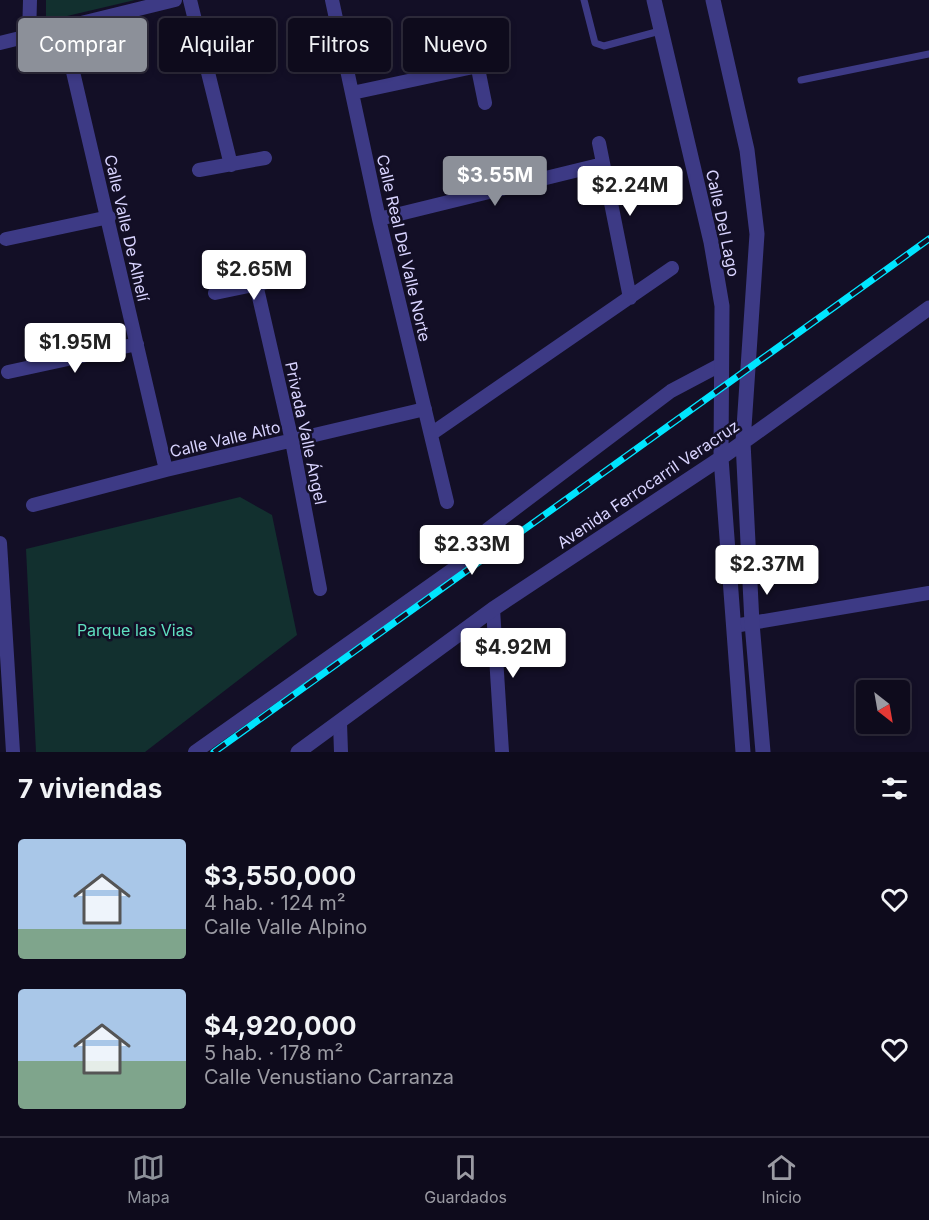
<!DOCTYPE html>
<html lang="es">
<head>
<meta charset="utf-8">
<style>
	:root { --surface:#0e0b1c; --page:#1c1929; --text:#f1f3f6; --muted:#9b9ba3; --line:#2e2b3b; --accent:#8c9099 }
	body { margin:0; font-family:Inter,sans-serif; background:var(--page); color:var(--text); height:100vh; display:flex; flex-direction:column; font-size:22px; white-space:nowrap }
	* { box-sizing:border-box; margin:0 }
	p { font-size:20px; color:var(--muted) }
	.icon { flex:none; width:33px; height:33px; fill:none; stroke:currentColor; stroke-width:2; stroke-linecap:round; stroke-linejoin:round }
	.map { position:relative; height:752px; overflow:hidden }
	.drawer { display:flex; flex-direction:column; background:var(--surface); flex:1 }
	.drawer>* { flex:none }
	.hud { position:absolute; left:18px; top:18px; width:600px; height:54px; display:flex; gap:12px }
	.needle { width:39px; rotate:149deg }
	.controls { position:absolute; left:856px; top:680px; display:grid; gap:12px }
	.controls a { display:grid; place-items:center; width:54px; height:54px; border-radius:6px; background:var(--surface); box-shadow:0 3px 9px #0003,0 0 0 2px var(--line); font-size:30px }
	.price { position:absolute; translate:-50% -51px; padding:0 14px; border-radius:6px; background:#fff; color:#222; font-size:20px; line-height:39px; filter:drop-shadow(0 2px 3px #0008) }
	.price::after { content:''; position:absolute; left:50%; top:36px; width:18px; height:14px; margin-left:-9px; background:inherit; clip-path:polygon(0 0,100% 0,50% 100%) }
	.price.selected { background:var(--accent); color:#fff }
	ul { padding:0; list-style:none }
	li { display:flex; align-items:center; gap:18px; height:150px; padding:0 18px }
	li span { display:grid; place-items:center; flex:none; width:168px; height:120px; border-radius:6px; color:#555 }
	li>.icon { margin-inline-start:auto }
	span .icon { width:72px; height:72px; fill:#fffc; stroke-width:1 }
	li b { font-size:26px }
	h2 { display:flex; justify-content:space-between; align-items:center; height:72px; padding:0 18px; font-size:26px }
	.pill { padding:0 21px; border-radius:6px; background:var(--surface); box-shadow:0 3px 9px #0003,0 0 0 2px var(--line); font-size:21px; line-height:54px }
	.pill.selected { background:var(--accent); color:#fff }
	.dock { display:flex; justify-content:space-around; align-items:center; height:84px; border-top:2px solid var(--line); background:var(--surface); font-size:16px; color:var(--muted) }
	.dock a { display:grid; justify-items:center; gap:3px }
	.dock .selected { color:var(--accent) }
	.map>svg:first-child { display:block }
	.green { fill:#12302f }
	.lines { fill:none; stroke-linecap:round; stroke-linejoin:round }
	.service { stroke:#3d3a85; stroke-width:7 }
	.minor { stroke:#3d3a85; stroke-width:14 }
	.tertiary { stroke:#3d3a85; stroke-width:15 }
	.rail-casing { stroke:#00e5ff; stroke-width:7 }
	.rail { stroke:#130f26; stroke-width:4.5; stroke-dasharray:14; stroke-linecap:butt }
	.labels { text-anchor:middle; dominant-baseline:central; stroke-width:5; stroke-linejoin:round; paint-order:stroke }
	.street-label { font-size:16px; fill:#d9d4ff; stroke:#130f26 }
	.park-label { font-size:16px; fill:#5fe0c0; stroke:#130f26 }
</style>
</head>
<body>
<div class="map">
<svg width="929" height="752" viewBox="0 0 929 752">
	<rect width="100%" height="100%" fill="#130f26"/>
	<path class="green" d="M46,0H135L46,21Z
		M240,497L272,515L297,635L145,752H36L26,549Z"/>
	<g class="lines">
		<path class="service" d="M584,0L595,43L604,46L660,31
			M801,80L929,54"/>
		<path class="minor" d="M190,0L231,165
			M332,0L379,219L447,502
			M63,29L166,470
			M471,34L485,103
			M29,37L30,0
			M0,43L175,0
			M352,93L478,66
			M599,143L630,298
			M199,170L265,158
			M379,219L603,164
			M6,239L109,217
			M256,284L292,441L320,589
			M215,293L286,278
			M8,372L137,344
			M431,434L672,268
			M33,505L166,470L425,409
			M0,543L13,752
			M493,609L502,752
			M734,626L929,593
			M340,723L341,752
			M195,752L476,553L488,529L671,391L722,364"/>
		<path class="tertiary" d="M654,0L711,242L722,306L721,458L743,752
			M713,0L747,150L757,234L743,442L752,623L763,752
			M298,752L493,609L721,458L929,308"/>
		<g class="rail-casing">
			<path id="rail" d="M214,752L929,239"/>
		</g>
		<use href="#rail" class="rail"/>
	</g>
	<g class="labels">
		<g class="street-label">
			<text transform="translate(723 223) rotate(78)">Calle Del Lago</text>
			<text transform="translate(127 228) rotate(77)">Calle Valle De Alhelí</text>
			<text transform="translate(404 248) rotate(77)">Calle Real Del Valle Norte</text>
			<text transform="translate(306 433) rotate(78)">Privada Valle Ángel</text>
			<text transform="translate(225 439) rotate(-13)">Calle Valle Alto</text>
			<text transform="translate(648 484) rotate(-34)">Avenida Ferrocarril Veracruz</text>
		</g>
		<g class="park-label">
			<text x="135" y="630">Parque las Vias</text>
		</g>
	</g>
</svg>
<div class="controls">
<a><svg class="needle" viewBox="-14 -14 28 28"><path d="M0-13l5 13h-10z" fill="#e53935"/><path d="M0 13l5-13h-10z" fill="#9b9ba3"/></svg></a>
</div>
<b class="price selected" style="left:495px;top:207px">$3.55M</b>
<b class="price" style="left:630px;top:217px">$2.24M</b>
<b class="price" style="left:254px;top:301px">$2.65M</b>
<b class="price" style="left:75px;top:374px">$1.95M</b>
<b class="price" style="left:472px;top:576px">$2.33M</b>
<b class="price" style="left:767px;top:596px">$2.37M</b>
<b class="price" style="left:513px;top:679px">$4.92M</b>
<div class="hud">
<a class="pill selected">Comprar</a>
<a class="pill">Alquilar</a>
<a class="pill">Filtros</a>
<a class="pill">Nuevo</a>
</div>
</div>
<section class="drawer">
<h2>7 viviendas<svg class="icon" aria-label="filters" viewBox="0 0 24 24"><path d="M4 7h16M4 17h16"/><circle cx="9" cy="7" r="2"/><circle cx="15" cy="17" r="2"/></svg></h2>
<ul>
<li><span style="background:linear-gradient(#a9c7e8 75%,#7fa58c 0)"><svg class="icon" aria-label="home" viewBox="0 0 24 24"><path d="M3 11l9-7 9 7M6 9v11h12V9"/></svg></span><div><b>$3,550,000</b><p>4 hab. · 124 m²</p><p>Calle Valle Alpino</p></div><svg class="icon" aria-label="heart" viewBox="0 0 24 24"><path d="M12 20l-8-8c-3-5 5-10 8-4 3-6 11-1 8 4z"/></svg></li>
<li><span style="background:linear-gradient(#a9c7e8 60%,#7fa58c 0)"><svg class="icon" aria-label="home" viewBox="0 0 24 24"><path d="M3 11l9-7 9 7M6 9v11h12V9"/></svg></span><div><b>$4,920,000</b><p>5 hab. · 178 m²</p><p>Calle Venustiano Carranza</p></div><svg class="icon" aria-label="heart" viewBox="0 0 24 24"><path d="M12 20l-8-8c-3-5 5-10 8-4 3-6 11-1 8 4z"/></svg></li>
</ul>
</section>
<nav class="dock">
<a class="selected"><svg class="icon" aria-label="map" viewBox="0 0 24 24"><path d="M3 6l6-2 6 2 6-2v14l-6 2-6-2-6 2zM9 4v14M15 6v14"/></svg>Mapa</a>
<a><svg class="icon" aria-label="saved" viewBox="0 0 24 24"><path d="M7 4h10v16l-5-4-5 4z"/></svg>Guardados</a>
<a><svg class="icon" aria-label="home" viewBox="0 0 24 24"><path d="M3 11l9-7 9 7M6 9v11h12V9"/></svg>Inicio</a>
</nav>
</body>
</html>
